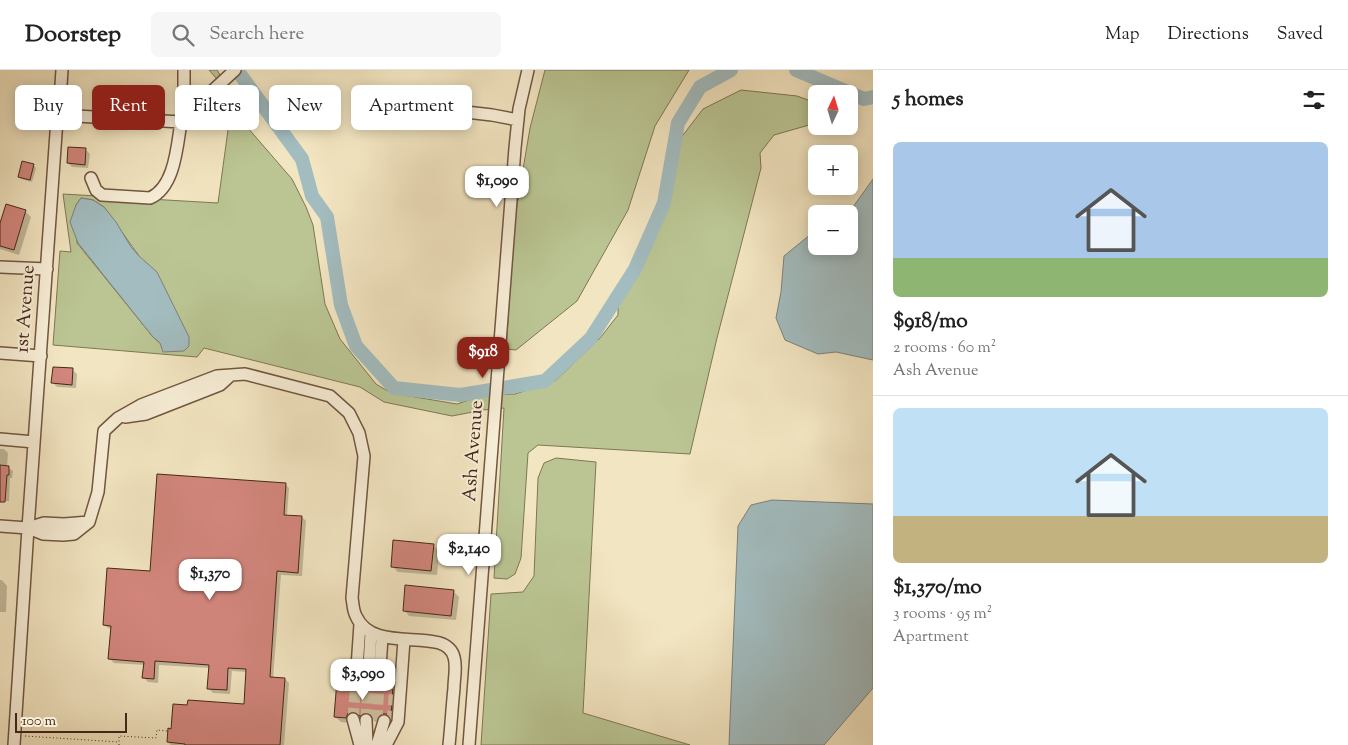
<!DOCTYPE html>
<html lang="en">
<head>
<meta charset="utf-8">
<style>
	:root { --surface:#fff; --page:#f6f6f6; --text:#222; --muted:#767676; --line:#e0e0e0; --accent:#8f2418 }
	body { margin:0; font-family:"Sorts Mill Goudy",serif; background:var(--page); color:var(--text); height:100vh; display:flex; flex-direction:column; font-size:19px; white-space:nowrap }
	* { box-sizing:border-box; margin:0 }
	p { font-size:16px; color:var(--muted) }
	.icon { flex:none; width:28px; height:28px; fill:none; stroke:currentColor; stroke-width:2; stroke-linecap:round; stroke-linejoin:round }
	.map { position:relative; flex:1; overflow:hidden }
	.side { display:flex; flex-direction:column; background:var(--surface); width:475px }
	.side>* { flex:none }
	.top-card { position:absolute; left:15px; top:15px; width:475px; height:45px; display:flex; gap:10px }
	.needle { width:32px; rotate:4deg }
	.controls { position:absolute; left:808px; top:15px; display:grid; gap:10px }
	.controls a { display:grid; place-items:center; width:50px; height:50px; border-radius:8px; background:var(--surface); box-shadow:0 2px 12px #0003; font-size:25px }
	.scale { position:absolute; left:15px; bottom:12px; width:112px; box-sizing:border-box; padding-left:5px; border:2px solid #472716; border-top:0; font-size:14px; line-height:18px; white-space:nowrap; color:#472716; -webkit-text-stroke:4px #f7eed7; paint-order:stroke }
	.price { position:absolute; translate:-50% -42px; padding:0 11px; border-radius:10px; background:#fff; color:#222; font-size:16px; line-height:32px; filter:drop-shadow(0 1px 2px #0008) }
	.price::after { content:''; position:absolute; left:50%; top:30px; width:15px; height:11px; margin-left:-8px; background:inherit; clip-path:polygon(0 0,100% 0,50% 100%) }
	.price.selected { background:var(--accent); color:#fff }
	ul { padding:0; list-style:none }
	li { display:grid; align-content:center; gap:10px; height:265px; padding:0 20px }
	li+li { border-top:1px solid var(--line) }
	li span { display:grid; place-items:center; height:155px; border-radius:8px; color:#555 }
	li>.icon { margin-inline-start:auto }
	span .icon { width:90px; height:90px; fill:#fffc; stroke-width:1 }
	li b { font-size:21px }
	h2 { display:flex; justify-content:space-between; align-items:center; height:60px; padding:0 20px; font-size:21px }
	.tag { padding:0 18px; border-radius:8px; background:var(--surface); box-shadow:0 2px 12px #0003; font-size:18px; line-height:45px }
	.tag.selected { background:var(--accent); color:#fff }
	header { display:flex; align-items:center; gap:30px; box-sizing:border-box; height:70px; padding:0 25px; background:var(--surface); border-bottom:1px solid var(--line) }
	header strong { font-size:24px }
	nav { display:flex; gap:28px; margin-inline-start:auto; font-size:18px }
	.search { width:350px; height:45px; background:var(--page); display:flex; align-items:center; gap:12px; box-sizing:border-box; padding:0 18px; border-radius:8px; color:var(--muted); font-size:19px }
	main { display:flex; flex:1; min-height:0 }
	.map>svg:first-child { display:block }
	.green { fill:#bac593; stroke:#807654; fill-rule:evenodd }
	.water { fill:#a2bcbf; stroke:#7e807b }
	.shadow { fill:#0003 }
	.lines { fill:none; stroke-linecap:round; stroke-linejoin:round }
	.river { stroke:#a2bcbf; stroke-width:14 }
	.building { fill:#d2867d; stroke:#472716 }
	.minor-tunnel { stroke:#d0bf9f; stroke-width:11; stroke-dasharray:11 5.5; stroke-linecap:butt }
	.minor-casing { stroke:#725641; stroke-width:14 }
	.path { stroke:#472716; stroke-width:1; stroke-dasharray:1 2.5; stroke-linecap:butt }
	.minor { stroke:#f7eed7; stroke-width:11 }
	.labels { text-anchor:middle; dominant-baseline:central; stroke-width:4; stroke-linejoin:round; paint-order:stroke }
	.street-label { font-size:19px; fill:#472716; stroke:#f7eed7 }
</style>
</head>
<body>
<header>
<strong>Doorstep</strong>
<div class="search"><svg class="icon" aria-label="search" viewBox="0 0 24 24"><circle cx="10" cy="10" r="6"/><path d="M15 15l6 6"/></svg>Search here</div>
<nav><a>Map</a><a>Directions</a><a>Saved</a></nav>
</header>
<main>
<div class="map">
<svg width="873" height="675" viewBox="0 0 873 675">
	<rect width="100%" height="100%" fill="#f2e5c1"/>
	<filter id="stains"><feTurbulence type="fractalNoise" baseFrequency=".004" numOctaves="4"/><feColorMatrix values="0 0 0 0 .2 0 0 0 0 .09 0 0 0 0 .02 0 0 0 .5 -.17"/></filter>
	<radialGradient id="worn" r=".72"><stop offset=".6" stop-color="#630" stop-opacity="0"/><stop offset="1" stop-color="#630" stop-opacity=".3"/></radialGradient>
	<path class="green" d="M209,0H217L230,22L247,57L292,109L306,137L313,155L325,234L340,269L376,314L391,323L457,334L484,325L515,324L555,311L600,268L618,245V236L640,197L668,131L680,69L703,39L741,20L797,26L816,33V53L774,65L760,83L761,98L717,268L690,384L538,375L528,383L521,488L515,504L507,509L494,508L504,338L483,340L452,346L384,332L360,317L204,278L197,287L53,275L60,181L71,182L63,124L218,133L231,38L216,8ZM81,128L93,130L104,137L139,186L160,273L153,267L77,173L76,135Z
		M545,0H689L655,56L628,140L577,231L516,280L506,279L515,147L530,58Z
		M556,388L596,392L583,643L690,675H481L491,524L523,522L534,506L538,408L544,393Z"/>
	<path class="water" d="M873,109V290L836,282L818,284L785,270L776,248L781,222L784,186L816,160V176H849L848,144Z
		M81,128L93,130L104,137L116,152L131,177L139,186L157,202L189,267V276L184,281L163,282L160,273L153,267L78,173L70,152L76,135Z
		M772,430L873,434V618L824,675H729L738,456L751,435Z"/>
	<path class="shadow" d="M86,80L90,84L88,98L72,97L68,93Z
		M23,92L34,96L36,98L32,112L21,109L19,106Z
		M25,141L31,147L19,185L0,179V157Z
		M73,300L77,304L76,318L57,317L53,313Z
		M0,379H4L8,383L7,397L13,401L12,408H10L9,431H3L0,428Z
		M285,414L289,418L287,446L302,447L306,451L302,506L281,505L273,609H285L289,613L284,675H171L168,672L172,660L245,636L247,602L232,601L230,624L213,623L209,619L210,598L159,595L158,613L148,612L144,608L145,595L114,593L110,589L112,559L108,558L104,555L152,502Z
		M433,475L439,481L437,505L398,502L392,496Z
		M0,510H2L7,516L6,542H0Z
		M453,521L459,527L456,550L409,546L404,540Z
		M348,612L354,618V621L378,622L393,616L398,621L393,649H389L380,655L374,648H371L366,651L361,647L353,649L351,653L341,652L335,647Z"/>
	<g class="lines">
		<path class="river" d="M237,0L302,89L312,126L327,147L341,235L356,276L394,318L460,325L545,311L591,268L635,199L664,133L678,53L700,17L731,0
			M796,0L864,29L873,27"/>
	</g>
	<path class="building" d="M68,77L86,78L85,95L67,93Z
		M22,91L34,94L30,110L18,107Z
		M6,134L26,140L14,180L0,176V153Z
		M53,297L73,298L72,315L51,313Z
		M0,395L9,396V405H7L5,432H0Z
		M157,404L286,413L284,445L302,446L298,503L277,501L270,607L285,608L280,675H185V674L167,672L168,658L171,659L173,634L187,635L188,630L244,634L246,599L228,598L227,620L207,619L209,595L155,591L154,609L142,608L144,592L108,589L111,556L103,555L107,498L150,501Z
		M393,470L434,474L431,501L391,497Z
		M405,515L454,520L451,546L403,541Z
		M337,610L349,611L350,616L355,619L362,617L367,620L374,618L379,620L383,619L386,614L393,615L391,648L387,644H383L379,646L376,651L374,650L373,646L369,643H365L360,646L354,642L348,643L346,648L334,647Z"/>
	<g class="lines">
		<path class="minor-tunnel" d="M353,649L356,612
			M366,650L368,613
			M377,651L379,613
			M392,652L395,615"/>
		<g class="minor-casing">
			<path id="minor" d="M62,0L59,45L181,52L184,38V0
				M359,33H388L492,45L518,50
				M184,38L210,23L235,0
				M91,108L96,120L102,125L150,128C175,117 177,76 181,52
				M0,197L47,199
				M0,283L41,286
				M125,347L146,344L220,315L231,305
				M0,369L34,372
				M0,456L28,458L43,464L63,465L74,464L89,452L98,422L104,361L118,348L141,335L217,306L245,304L330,326L349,343L359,363L364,386L352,528C353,533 353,541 356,546C374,587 445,554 454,587C457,597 454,608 454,618C452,637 451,656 449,675
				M28,458L44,453L64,454L89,452
				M356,612L360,554
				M368,613L371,563
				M379,613L382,567
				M353,649L360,675
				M366,650L367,675
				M14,675L28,458L57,49L59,45
				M377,675L384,651
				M386,675L398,652L404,570
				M469,675L515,78L519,39L528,0"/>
		</g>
		<path class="path" d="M25,666L119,672
			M119,675V666L156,668L157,660L167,661"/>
		<use href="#minor" class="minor"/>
	</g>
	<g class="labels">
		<g class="street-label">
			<text transform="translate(26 239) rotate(-86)">1st Avenue</text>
			<text transform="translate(474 381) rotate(-86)">Ash Avenue</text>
		</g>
	</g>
	<rect width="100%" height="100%" filter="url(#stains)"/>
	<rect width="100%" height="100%" fill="url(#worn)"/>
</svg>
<div class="controls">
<a><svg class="needle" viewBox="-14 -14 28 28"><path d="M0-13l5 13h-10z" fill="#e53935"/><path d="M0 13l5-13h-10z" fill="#767676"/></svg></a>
<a>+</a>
<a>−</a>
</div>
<div class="scale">100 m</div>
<b class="price" style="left:497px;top:138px">$1,090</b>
<b class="price selected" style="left:483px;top:309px">$918</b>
<b class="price" style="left:469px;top:506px">$2,140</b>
<b class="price" style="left:210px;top:531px">$1,370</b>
<b class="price" style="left:363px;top:631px">$3,090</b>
<div class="top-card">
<a class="tag">Buy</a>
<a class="tag selected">Rent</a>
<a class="tag">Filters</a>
<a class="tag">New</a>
<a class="tag">Apartment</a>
</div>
</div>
<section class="side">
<h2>5 homes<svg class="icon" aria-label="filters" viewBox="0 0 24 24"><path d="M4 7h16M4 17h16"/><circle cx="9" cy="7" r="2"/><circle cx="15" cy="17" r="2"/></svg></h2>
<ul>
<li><span style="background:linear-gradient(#a9c7e8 75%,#8fb573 0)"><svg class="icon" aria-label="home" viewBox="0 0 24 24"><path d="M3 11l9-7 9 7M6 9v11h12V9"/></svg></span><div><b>$918/mo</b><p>2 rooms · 60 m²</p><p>Ash Avenue</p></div></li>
<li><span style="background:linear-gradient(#bfe0f5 70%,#c2b280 0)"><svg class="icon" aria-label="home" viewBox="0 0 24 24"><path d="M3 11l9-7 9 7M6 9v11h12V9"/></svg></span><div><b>$1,370/mo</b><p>3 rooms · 95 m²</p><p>Apartment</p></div></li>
</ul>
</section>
</main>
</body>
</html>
